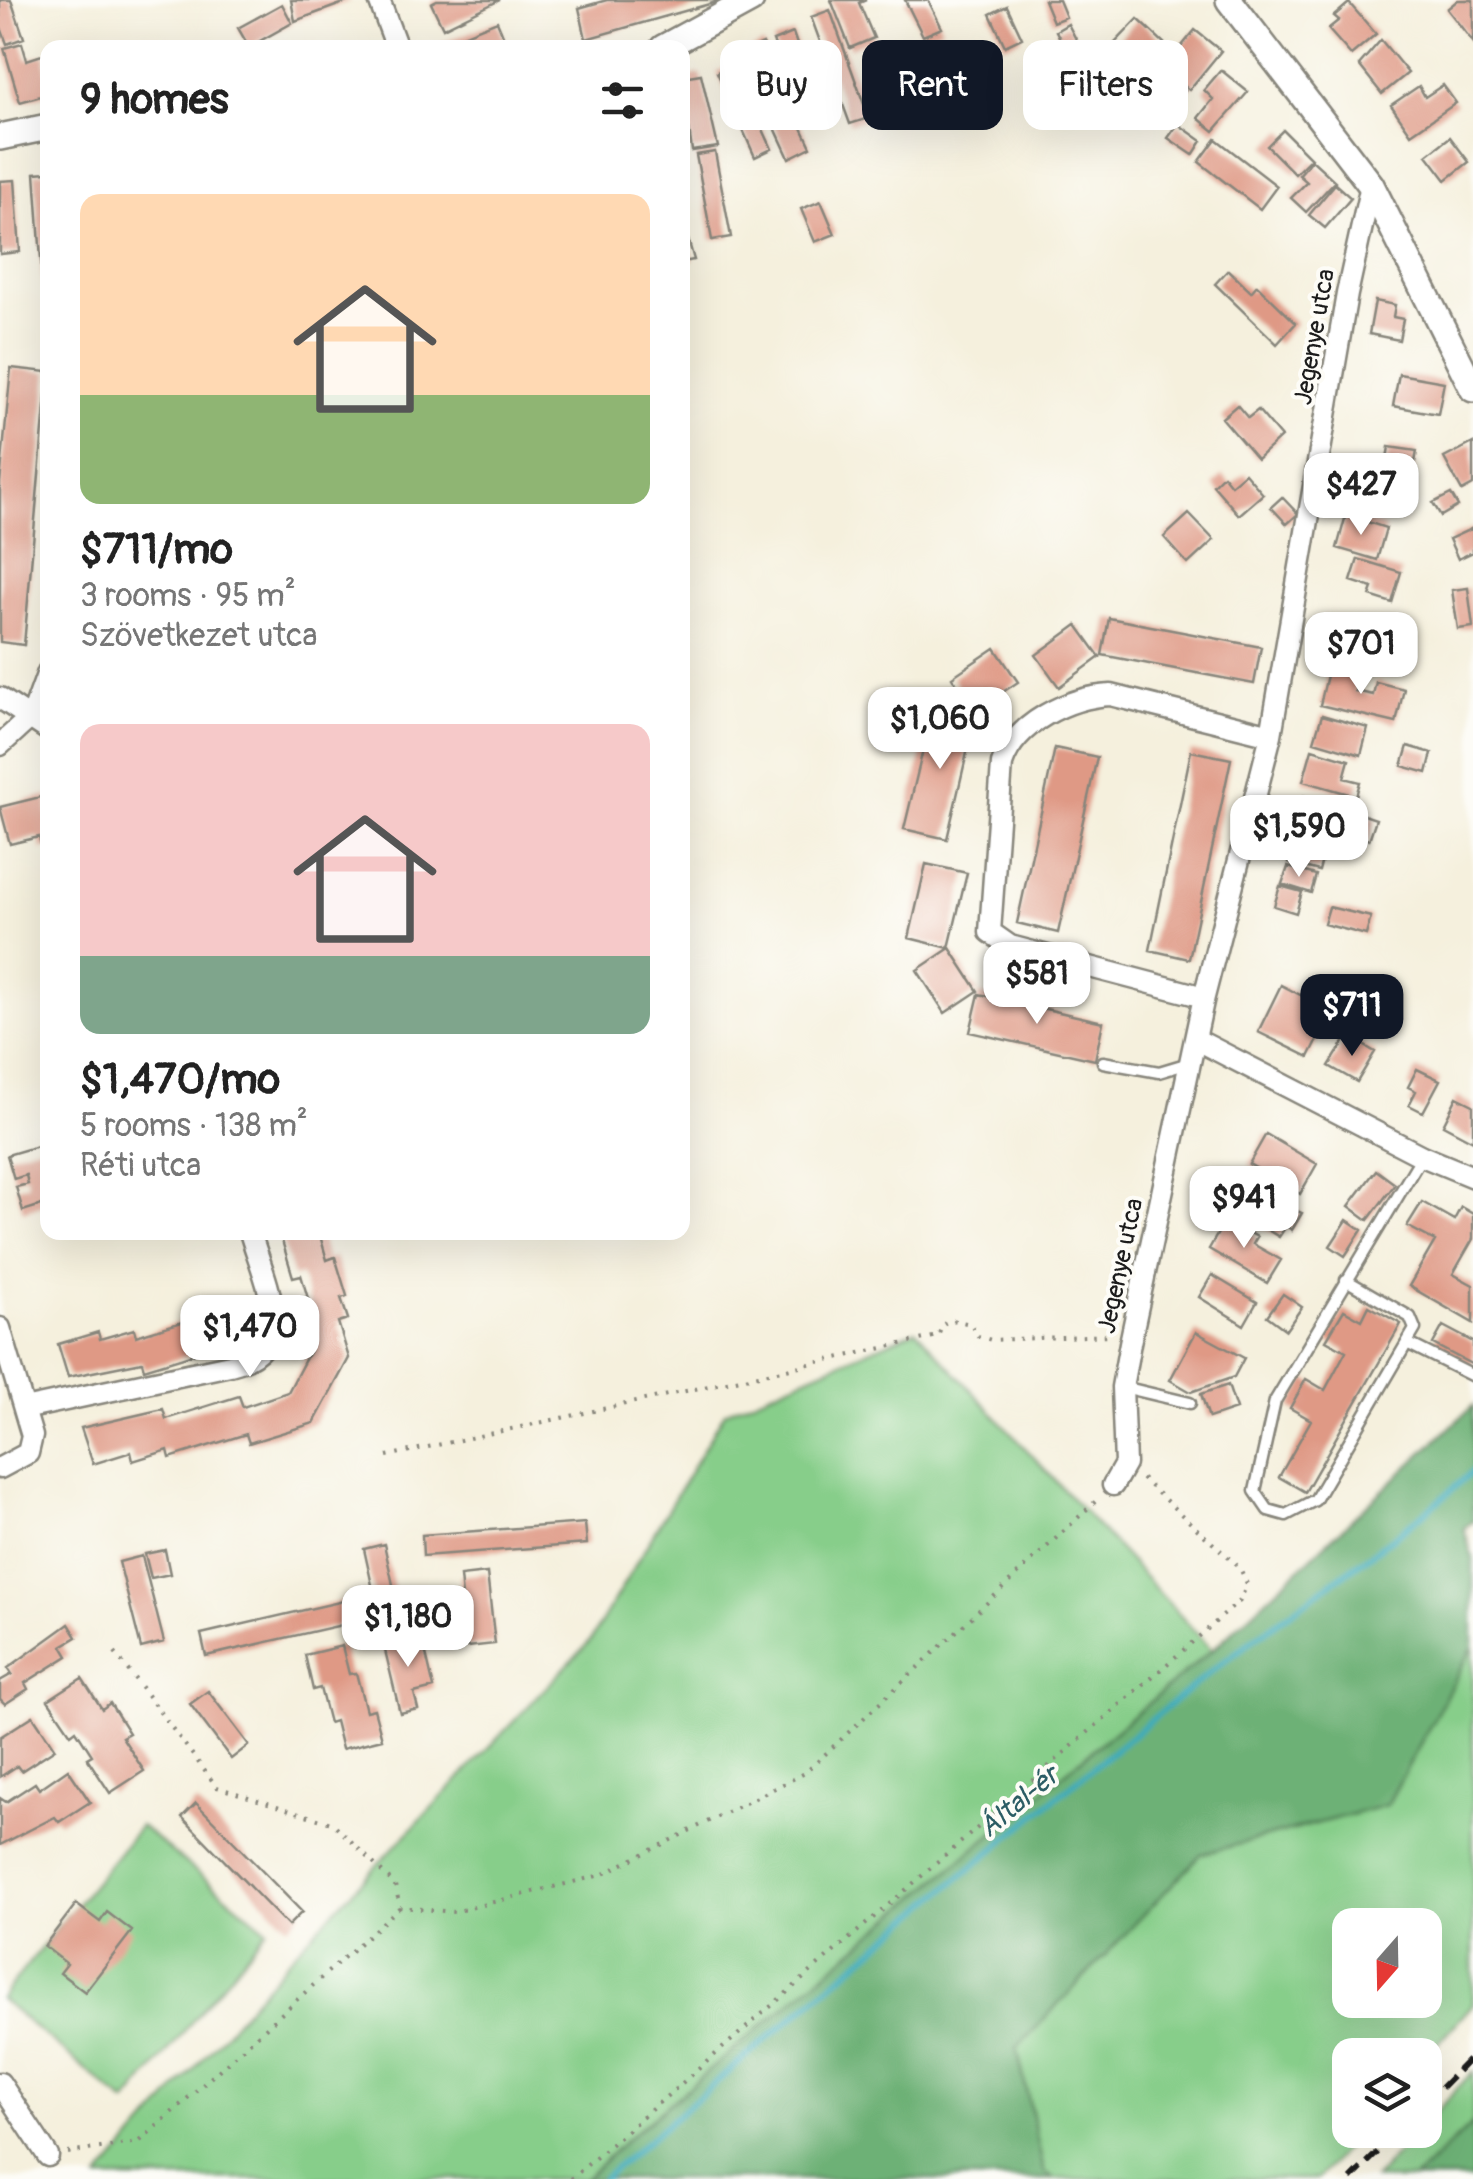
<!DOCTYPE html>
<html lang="en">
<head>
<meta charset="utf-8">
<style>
	:root { --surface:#fff; --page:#f2f2f2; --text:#222; --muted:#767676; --accent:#111827 }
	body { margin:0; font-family:Pangolin,sans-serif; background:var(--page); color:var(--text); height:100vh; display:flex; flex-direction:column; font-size:38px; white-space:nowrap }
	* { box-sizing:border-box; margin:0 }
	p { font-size:32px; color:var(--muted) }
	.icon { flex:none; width:55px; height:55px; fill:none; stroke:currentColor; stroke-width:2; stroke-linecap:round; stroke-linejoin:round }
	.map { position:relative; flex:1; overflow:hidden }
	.drawer { position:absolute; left:40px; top:40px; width:650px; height:1200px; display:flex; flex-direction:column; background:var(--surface); border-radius:20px; box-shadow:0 10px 40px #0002 }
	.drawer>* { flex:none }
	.banner { position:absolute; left:720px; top:40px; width:602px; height:90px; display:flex; gap:20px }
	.needle { width:65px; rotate:200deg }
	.buttons { position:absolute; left:1332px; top:1908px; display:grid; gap:20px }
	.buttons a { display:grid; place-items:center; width:110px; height:110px; border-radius:20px; background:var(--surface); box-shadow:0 10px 40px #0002; font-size:50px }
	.price { position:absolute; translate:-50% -85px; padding:0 22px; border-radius:20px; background:#fff; color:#222; font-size:32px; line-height:65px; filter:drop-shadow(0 2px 5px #0008) }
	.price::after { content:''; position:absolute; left:50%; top:60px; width:30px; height:22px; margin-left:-15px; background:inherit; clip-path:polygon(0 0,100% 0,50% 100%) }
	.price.selected { background:var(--accent); color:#fff }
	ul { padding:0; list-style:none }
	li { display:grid; align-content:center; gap:20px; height:530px; padding:0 40px }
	li span { display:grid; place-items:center; height:310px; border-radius:20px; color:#555 }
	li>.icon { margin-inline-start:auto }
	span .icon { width:180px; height:180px; fill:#fffc; stroke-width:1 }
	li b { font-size:42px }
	h2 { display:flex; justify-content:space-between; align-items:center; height:120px; padding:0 40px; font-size:42px }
	.tag { padding:0 35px; border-radius:20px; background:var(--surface); box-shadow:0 10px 40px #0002; font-size:35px; line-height:90px }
	.tag.selected { background:var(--accent); color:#fff }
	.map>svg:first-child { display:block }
	.green { fill:#87ce8a; stroke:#527553; stroke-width:2.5; fill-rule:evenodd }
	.forest { fill:#6db176; stroke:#446649; stroke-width:2.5 }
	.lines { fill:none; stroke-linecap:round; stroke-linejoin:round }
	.stream { stroke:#3dabbc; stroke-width:6 }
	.building { fill:#df9985 }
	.service-casing { stroke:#88867c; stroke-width:15 }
	.minor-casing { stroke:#88867c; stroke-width:25 }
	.tertiary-casing { stroke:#88867c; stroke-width:30 }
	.path { stroke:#88867c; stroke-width:4; stroke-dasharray:2.5 8; stroke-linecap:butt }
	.service { stroke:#fff; stroke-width:10 }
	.minor { stroke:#fff; stroke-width:20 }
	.tertiary { stroke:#fff; stroke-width:25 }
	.rail { stroke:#1c1c1c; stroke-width:6; stroke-dasharray:15 8; stroke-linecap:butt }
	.labels { text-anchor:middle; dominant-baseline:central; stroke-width:8; stroke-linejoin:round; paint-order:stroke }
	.street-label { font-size:25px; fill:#1c1c1c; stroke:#fdfcf7 }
	.water-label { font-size:28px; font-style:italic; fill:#2b5c64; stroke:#fdfcf7 }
</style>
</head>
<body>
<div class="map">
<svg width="1473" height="2179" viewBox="0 0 1473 2179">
	<rect width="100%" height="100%" fill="#fdfcf7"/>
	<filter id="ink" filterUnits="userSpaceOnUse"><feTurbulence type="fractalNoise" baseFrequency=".01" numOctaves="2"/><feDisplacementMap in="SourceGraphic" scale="20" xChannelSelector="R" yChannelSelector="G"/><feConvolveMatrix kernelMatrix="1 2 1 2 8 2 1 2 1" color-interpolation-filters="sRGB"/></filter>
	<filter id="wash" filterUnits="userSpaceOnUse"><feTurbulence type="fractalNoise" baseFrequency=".0048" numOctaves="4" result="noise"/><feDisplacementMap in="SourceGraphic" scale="40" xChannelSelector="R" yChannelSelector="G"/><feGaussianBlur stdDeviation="2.25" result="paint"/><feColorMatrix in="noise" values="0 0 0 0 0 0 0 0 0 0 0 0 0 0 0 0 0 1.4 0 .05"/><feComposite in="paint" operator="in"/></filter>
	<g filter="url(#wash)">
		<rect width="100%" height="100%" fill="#f5f0dd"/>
		<path class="green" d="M916,1330L1212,1650L627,2139L585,2179H99L294,1953L591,1640L725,1412Z
			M1473,1646V2004L1425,2058L1350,2055V2130H1361L1318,2179H1055L1044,2172L1017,2048L1201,1854L1387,1805ZM1350,1925H1425V2000H1350Z
			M140,1826L267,1929L126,2103L0,1999Z
			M1473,2071V2123L1414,2179H1374L1419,2130H1425V2124Z"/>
		<path class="forest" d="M1473,1406V1521L1464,1528L1473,1559V1646L1387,1805L1201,1854L1017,2048L1044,2171L1055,2179H585L627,2139L1212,1650Z
			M1473,2123V2179H1414Z"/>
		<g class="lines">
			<path class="stream" d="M603,2179C799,2011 996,1845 1197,1683C1287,1610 1387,1550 1473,1471"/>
		</g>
		<g id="blocks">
			<path class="building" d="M0,0H11L24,38L7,44L0,25Z
				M291,0H352L295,21Z
				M437,0H500L443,28L431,3Z
				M607,0H720V1L586,39L579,8Z
				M831,0H866L859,3L874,38L850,48Z
				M905,0H928L942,28L923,36Z
				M1044,0H1059L1066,17L1053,22Z
				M1458,0H1473V42L1447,9Z
				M1349,3L1376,34L1351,55L1328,29L1339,20L1334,16Z
				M282,4L292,23L249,47L238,28Z
				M1007,6L1022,38L1005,46L990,14Z
				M830,10L869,118L850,124L811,17Z
				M1138,19L1164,43L1142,68L1115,43Z
				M497,21L507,45L433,48V47Z
				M1068,24L1079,45L1067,52L1056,31Z
				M1195,30L1221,51L1189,90L1172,75L1184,60L1176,53Z
				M793,33L815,96L796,103L773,41Z
				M1381,40L1408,73L1382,94L1359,65Z
				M22,43L27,60L45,54L48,94L20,102L4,48Z
				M763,44L811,147L789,158L741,54Z
				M733,64L772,149L755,157L717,72Z
				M1221,70L1248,92L1214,131L1198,118L1213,99L1204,90Z
				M701,74L718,147L692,151L682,77Z
				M910,81L917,101L882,113L875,93Z
				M1172,81L1185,91L1165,116L1152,106Z
				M1443,85L1456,103L1411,134L1391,105L1419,86L1425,97Z
				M1178,124L1202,141L1193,155L1168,138Z
				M1283,130L1311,158L1295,174L1267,146Z
				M1450,137L1469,162L1446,180L1427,155Z
				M1216,139L1277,186L1260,209L1199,162Z
				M715,152L731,237L712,240L696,155Z
				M1312,160L1335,181L1306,212L1291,198L1307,182L1299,175Z
				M48,172V289H43L35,173Z
				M15,180L20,252L0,254V181Z
				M1335,184L1351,198L1325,228L1309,215Z
				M821,201L835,234L815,242L801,209Z
				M682,218L694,260L682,262Z
				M1228,270L1251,292L1257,285L1296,323L1277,344L1215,284Z
				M1375,301L1395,305L1393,317L1403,319L1399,340L1369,334Z
				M11,368L48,372L24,645L0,642V483Z
				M1399,374L1444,382L1438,414L1393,406Z
				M1237,405L1248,418L1258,410L1281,437L1257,459L1222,418Z
				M1473,443V485L1462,491L1444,458Z
				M1389,447L1417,451L1408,503L1380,498Z
				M1245,473L1263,494L1239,515L1213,485L1223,475L1231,485Z
				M1451,494L1458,506L1441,516L1433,503Z
				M1282,497L1298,514L1287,524L1271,507Z
				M1189,514L1214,540L1188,564L1164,537Z
				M1346,515L1386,528L1377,560L1337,548Z
				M1473,528V552L1458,559L1449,539Z
				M1358,559L1401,572L1392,603L1370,596L1373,588L1351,581Z
				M1468,588L1473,627L1458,629L1452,590Z
				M1109,618L1261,647L1254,684L1102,655Z
				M1347,624L1366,628L1358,664L1330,658L1336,630L1345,632Z
				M1077,625L1100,657L1059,687L1036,655Z
				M995,648L1018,682L974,711L952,677Z
				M1329,667L1358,674L1355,691L1373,695L1376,682L1404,689L1396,723L1320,705Z
				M934,704L976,714L947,839L904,829Z
				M1322,715L1368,728L1361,755L1314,741Z
				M1408,746L1432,753L1427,773L1402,766Z
				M1055,748L1097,757L1058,933L1017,923Z
				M1312,749L1349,760L1344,778L1360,782L1356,796L1303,781Z
				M1191,751L1231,759L1189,959L1150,950Z
				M48,795V848L42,849L39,837L10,844L0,807Z
				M1304,796L1350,810L1343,833L1297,818Z
				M1361,814L1376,819L1369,840L1354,835Z
				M1297,832L1327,840L1319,871L1289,863Z
				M926,864L967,873L949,948L909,938Z
				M1288,867L1316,875L1311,893L1282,884Z
				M1280,886L1302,892L1296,913L1274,906Z
				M1329,907L1371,917L1366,935L1324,924Z
				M950,948L978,991L945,1013L917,970Z
				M1281,985L1308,999L1305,1005L1317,1011L1311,1023L1323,1029L1309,1057L1258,1032Z
				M979,994L1103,1022L1095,1060L970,1032Z
				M1348,1036L1375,1052L1357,1082L1329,1066Z
				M1417,1069L1440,1080L1423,1112L1409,1105L1416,1091L1408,1087Z
				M1457,1097L1473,1105V1141L1443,1125Z
				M1266,1134L1317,1164L1300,1194L1249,1164Z
				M48,1143V1203L23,1211L16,1187L28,1184L26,1175L14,1179L7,1155Z
				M1376,1170L1395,1184L1368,1220L1349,1206Z
				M1240,1179L1251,1185L1255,1179L1271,1189L1266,1198L1302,1213L1292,1230L1286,1226L1279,1237L1225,1203Z
				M1422,1202L1454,1220L1461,1207L1473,1214V1239L1453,1274L1473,1285V1323L1409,1286L1435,1241L1407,1226Z
				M1226,1219L1257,1237L1253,1244L1281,1260L1267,1283L1209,1249Z
				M1347,1220L1362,1230L1345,1256L1330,1246Z
				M319,1232L327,1260L335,1257L347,1296L341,1298L348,1319L338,1322L349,1358L314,1423L249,1443L246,1434L170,1458L168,1450L133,1461L131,1452L93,1464L81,1428L163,1409L166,1419L239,1396L243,1407L288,1392L310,1350L303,1325L315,1322L301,1275L293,1277L280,1234Z
				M1212,1275L1257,1302L1244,1325L1199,1297Z
				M1283,1294L1302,1307L1286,1330L1267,1316Z
				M231,1298L243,1339L144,1369L142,1362L68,1377L58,1344L98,1332L100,1339L134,1329L136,1336L209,1314L207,1305Z
				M1369,1306L1401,1324L1305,1492L1279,1477L1311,1420L1290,1408L1306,1379L1325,1390L1346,1351L1326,1340L1344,1310L1362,1320Z
				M1443,1326L1473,1342V1365L1433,1344Z
				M1196,1332L1244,1358L1234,1377L1191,1392L1170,1380Z
				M1228,1385L1236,1409L1209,1418L1201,1394Z
				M585,1523L587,1544L423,1556L422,1535Z
				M384,1544L399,1612L206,1656L201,1634L374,1594L364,1549Z
				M165,1550L170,1574L151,1578L145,1554Z
				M142,1556L164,1642L141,1648L119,1562Z
				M487,1573L495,1644L467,1647L460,1576Z
				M69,1624L77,1637L62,1646L68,1656L25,1683L28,1689L5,1704L0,1699V1681L12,1674L8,1668Z
				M421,1633L434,1688L414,1693L418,1709L400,1713L383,1642Z
				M342,1646L349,1674L356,1673L366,1711L374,1709L382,1739L342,1749L335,1721L329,1723L320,1688L313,1690L305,1655Z
				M82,1678L102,1709L110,1703L129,1733L122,1737L144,1771L110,1793L87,1758L92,1755L76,1730L71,1734L48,1700Z
				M208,1691L249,1745L231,1759L190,1704Z
				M33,1716L55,1749L21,1771L17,1766L0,1777V1737Z
				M68,1769L90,1802L59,1822L55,1817L0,1845V1798L6,1802L35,1783L39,1789Z
				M196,1803L302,1912L288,1926L182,1817Z
				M76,1904L100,1922L107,1912L132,1931L85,1992L60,1973L67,1964L44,1946Z"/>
		</g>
	</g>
	<g filter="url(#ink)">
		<use href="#blocks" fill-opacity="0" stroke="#88867c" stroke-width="2.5"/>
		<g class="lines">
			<g class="service-casing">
				<path id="service" d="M1103,1062L1159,1072L1189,1063
					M1346,1280L1410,1317L1415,1329L1315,1500L1286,1515L1268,1510L1255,1491L1275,1401L1422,1156
					M1409,1344L1473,1376
					M1123,1387L1190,1403"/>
			</g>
			<g class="minor-casing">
				<path id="minor" d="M379,0L397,48
					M0,698L48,730
					M0,745L32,716L48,672
					M1204,997L1010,946L990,932L1002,764C1015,723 1069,697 1111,695L1271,735
					M1195,1039L1422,1156L1473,1177
					M0,1328L32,1436L28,1453L0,1468
					M24,1409L230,1365C301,1347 265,1283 250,1232
					M1113,1485L1125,1464L1122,1387L1130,1343L1204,997L1271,735L1347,294L1371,185
					M0,2083L48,2156"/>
			</g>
			<g class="tertiary-casing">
				<path id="tertiary" d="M1229,0L1371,185L1473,389
					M663,48L751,0
					M0,137L48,127"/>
			</g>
			<path class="path" d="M387,1456L938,1336L943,1324L952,1320L971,1324L978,1336L991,1340L1110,1335
				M115,1653L217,1787L334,1824L395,1885L400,1907L454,1912L601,1875L805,1773L1098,1499
				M68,2153L139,2142L400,1907
				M571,2179L1240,1601L1247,1584L1240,1568L1140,1477"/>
			<use href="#service" class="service"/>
			<use href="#minor" class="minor"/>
			<use href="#tertiary" class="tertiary"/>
			<path class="rail" d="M1425,2104L1473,2055
				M1351,2179L1400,2130"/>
		</g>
	</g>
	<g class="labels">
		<g class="street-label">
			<text transform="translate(1315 337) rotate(-80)">Jegenye utca</text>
			<text transform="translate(1121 1266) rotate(-78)">Jegenye utca</text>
		</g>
		<g class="water-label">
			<text transform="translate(1019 1802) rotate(-40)">Által-ér</text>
		</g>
	</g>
</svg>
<div class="buttons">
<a><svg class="needle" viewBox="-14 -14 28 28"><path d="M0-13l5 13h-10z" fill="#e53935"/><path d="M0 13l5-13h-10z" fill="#767676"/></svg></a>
<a><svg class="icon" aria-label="layers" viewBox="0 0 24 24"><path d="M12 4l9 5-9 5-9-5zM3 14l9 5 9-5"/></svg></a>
</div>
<b class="price" style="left:1361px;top:538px">$427</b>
<b class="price" style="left:1361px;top:697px">$701</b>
<b class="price" style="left:940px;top:772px">$1,060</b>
<b class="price" style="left:1299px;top:880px">$1,590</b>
<b class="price" style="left:1037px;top:1027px">$581</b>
<b class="price selected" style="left:1352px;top:1059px">$711</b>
<b class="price" style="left:1244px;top:1251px">$941</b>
<b class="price" style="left:250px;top:1380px">$1,470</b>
<b class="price" style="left:408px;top:1670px">$1,180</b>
<div class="banner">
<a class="tag">Buy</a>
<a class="tag selected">Rent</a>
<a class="tag">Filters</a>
</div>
<section class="drawer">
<h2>9 homes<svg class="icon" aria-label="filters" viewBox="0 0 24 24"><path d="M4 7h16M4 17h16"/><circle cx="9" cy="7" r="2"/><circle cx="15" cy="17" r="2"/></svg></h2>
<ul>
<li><span style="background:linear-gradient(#ffd9b3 65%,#8fb573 0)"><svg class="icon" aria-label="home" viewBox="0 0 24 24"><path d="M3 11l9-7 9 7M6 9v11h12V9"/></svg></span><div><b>$711/mo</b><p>3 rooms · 95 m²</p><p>Szövetkezet utca</p></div></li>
<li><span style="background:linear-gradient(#f6c9c9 75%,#7fa58c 0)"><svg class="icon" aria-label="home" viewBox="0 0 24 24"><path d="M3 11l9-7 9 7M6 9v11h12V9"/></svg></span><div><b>$1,470/mo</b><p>5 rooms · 138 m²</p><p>Réti utca</p></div></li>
</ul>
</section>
</div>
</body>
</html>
